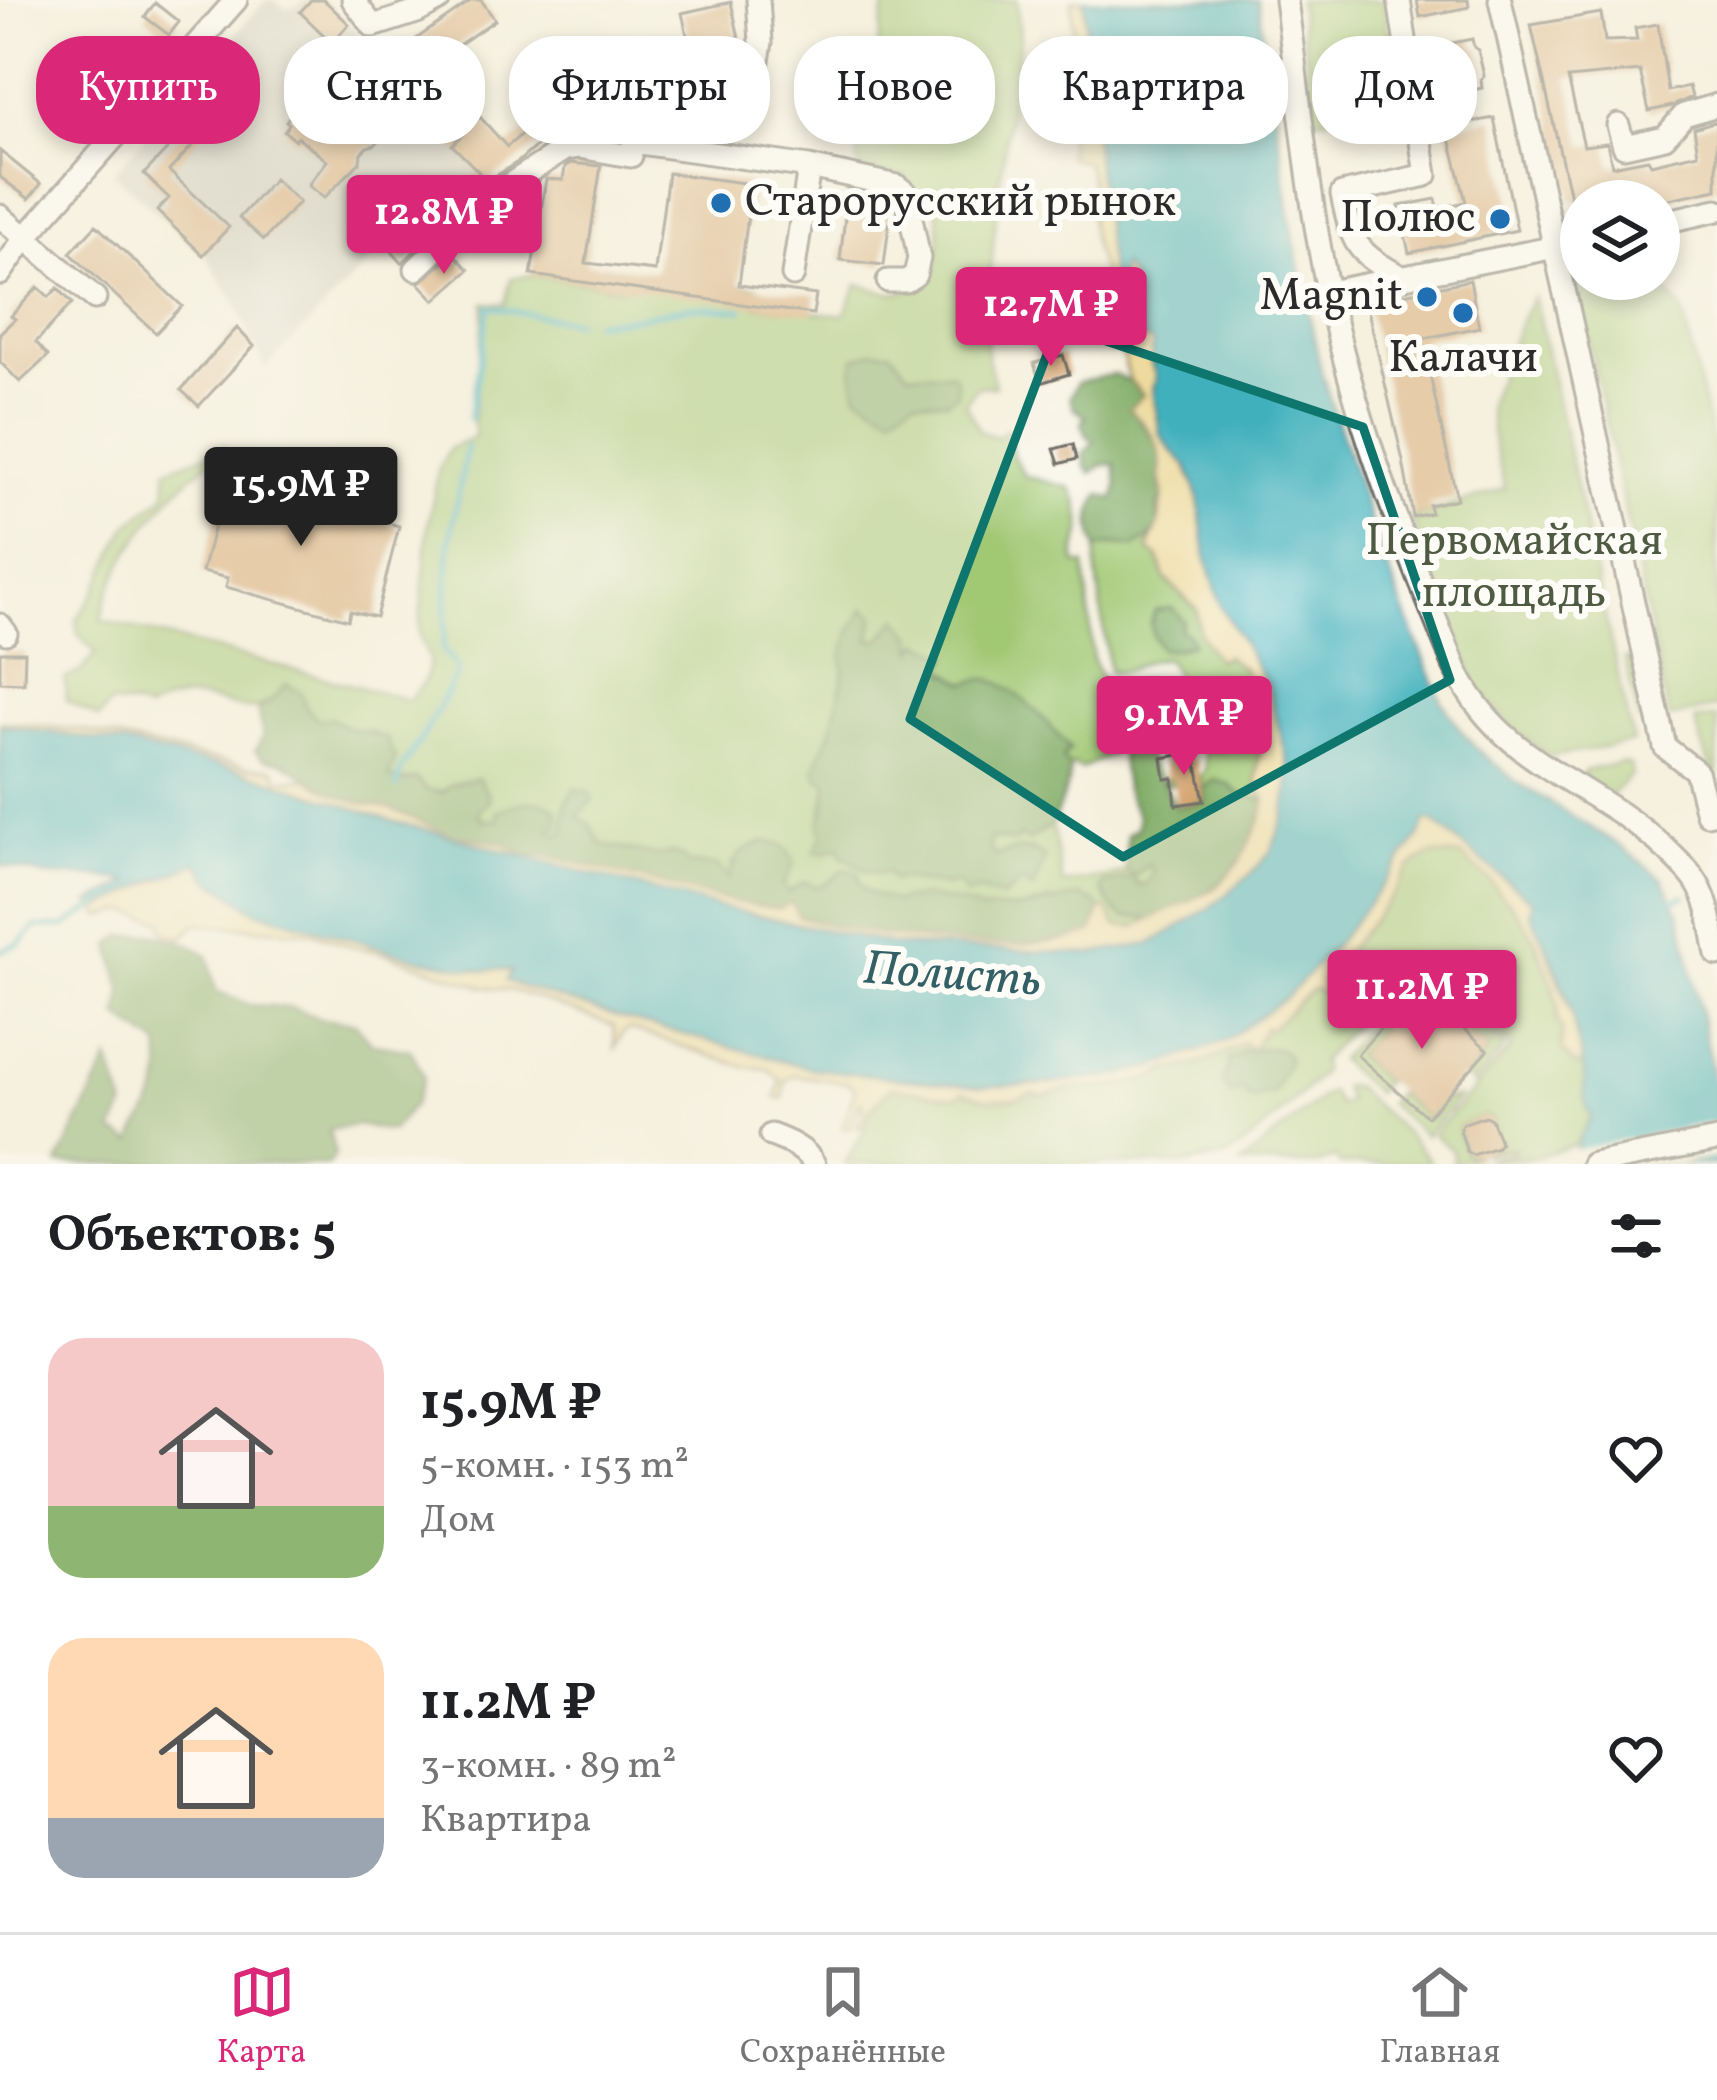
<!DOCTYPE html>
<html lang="ru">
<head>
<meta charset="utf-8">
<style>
	:root { --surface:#fff; --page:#f2f2f2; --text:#202124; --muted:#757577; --line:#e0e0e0; --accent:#db2777 }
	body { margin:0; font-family:Vollkorn,serif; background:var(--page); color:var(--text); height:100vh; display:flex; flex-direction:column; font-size:45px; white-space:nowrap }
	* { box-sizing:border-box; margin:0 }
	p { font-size:39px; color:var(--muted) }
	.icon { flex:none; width:66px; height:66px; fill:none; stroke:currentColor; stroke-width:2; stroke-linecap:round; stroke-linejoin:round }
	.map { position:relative; height:1164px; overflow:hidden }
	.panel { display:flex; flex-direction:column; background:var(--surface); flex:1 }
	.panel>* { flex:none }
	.top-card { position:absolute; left:36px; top:36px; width:1647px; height:108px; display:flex; gap:24px }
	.controls { position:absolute; left:1560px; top:180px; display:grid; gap:24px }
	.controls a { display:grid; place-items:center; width:120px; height:120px; border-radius:50%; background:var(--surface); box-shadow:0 6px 18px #0003; font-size:60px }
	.price { position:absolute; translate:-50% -102px; padding:0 27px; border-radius:12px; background:var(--accent); color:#fff; font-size:39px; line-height:78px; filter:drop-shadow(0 3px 6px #0008) }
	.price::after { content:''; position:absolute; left:50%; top:72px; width:36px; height:27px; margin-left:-18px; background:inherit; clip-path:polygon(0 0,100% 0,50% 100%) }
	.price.on { background:#222; color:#fff }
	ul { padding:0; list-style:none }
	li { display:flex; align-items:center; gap:36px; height:300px; padding:0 48px }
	li span { display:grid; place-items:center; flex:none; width:336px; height:240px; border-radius:36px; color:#555 }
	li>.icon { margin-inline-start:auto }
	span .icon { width:144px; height:144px; fill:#fffc; stroke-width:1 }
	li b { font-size:51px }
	h2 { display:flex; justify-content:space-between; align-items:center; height:144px; padding:0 48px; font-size:51px }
	.tag { padding:0 42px; border-radius:48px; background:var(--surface); box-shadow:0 6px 18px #0003; font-size:42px; line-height:108px }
	.tag.on { background:var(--accent); color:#fff }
	.menu { display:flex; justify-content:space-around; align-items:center; height:168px; border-top:3px solid var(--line); background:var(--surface); font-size:33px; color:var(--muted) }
	.menu a { display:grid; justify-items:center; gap:6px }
	.menu .on { color:var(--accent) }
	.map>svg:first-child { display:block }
	.industrial { fill:#c4c5b9 }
	.green { fill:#a1c873; stroke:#667a4f; stroke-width:3; fill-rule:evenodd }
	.forest { fill:#80ac65; stroke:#566c48; stroke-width:3 }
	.sand { fill:#eeda9e; stroke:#8c8264; stroke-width:3 }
	.water { fill:#40b0bc; stroke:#366e74; stroke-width:3 }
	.pier { fill:#f5f0de }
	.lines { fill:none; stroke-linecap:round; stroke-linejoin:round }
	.stream { stroke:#40b0bc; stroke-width:6 }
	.building { fill:#d3a069 }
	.minor-casing { stroke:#72706a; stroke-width:27 }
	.minor { stroke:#fff; stroke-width:21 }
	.marked { fill:none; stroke:#0f766e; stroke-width:9; stroke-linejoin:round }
	.poi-dot { fill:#1f6fb2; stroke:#fdfcf7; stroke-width:4.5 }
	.labels { text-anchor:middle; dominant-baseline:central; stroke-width:12; stroke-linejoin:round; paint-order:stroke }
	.poi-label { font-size:45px; fill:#2b2b2b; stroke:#fdfcf7; text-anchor:end }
	.park-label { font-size:45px; fill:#4e5a41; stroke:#fdfcf7 }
	.water-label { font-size:48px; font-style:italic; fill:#336065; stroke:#fdfcf7 }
</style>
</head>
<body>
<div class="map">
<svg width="1717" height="1164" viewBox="0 0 1717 1164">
	<rect width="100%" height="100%" fill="#fdfcf7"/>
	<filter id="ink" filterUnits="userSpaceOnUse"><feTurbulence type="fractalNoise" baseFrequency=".00833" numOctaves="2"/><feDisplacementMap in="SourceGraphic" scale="24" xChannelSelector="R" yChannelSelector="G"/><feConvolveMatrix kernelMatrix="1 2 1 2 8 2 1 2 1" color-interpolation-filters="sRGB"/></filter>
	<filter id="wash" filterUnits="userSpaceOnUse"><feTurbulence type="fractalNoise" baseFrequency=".004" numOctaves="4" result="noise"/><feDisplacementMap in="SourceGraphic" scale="48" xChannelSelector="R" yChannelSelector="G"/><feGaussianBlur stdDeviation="2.7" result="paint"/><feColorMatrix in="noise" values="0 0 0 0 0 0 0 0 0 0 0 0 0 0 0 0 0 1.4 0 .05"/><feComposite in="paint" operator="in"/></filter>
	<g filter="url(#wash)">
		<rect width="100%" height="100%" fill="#f5f0de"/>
		<path class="industrial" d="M266,0H274L286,9L298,6L304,0H324L371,44L396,79L492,186L405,266L389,248L383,247L265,369L236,305L205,254L203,255L113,173Z"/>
		<path class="green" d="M886,0H1017L1020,39L998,193L986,325L987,358L995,386L977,387L965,403L980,432L998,437L1007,430L1014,458L1025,476L1071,488C1078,500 1083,518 1081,532C1079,546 1073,549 1076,564L1085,565L1093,661L1102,680L1111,754L1081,769L1075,765L1070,767L1062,758L1070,748L1033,710L967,683L915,652L881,639L870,640L850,632C846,646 844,656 844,671C842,700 829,743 815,768L827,781C826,800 819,819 822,837L838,846L843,857L854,861L866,871L885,872L920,883L948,886L958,883L1003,897L1017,884L1037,873L1035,850L1020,849L995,856L988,847L991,838L1014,842L1020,836L1028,841L1052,825L1063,884L1108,877L1126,871L1134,877L1149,864L1154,872L1147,884H1111L1101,889C1106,898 1114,914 1125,917C1136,919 1141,915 1152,920L1134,927L1115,926L1107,910L1101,909L1093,901H1048L1026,908L981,910L964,904L923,897L897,904C884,896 868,897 859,885L830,881L818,887L805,883L786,893L783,884L787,873L733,861L729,880L718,866L689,864L601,844L588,822L577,817L592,800L566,819L565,833L558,835L551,831L553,826L482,820L478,812L488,801V795L478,778C438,796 430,795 389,776L395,759L372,732L348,729L319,720L306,708L272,700C249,715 240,707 215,701C192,695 168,699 147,711L136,706L110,704L99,718L66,700L65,679L83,670L96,653L78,634L76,620L95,592L127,526L166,494L167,469L224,447L227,451C173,481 113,559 101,620L409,700L424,682L430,661L419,635L428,526L438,471L449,449L475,437L473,423L485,303L505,304L511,278L531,275L597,284L604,265L603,286C654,292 706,280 757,287L755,306L844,315L858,284C869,287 885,294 896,293C947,286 942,234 935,196L915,199L907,177L862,170L857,163ZM890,351L908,373L920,372L946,401L914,399L876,405L857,394L852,370Z
			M1298,0H1383L1401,110L1314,119Z
			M1581,261V279H1654L1682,309L1717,463V707L1669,718L1572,263Z
			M1534,296L1633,742L1550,757L1516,730L1478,690L1412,518L1505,489L1494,445L1488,405L1519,324Z
			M1150,537L1148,550L1158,557L1165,579L1197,610L1199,632L1217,660L1226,656L1244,669L1260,747L1256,782L1266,800L1242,796L1228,784L1214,780L1203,789L1202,781L1166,785L1163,780L1201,776L1205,770L1204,747L1216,750L1233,708L1208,700L1190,703L1168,660C1146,654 1131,676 1109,672L1096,564L1097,548C1120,542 1129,550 1150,537ZM1171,608L1179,629L1192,643L1176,649L1150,623L1155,611Z
			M1634,657L1647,719L1639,721L1625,659Z
			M1717,717V799C1715,772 1702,748 1695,721Z
			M1622,763L1630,765L1631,775L1609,797L1581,776L1586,770Z
			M1431,853L1463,856L1491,881L1519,914L1534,937L1538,951L1549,970L1558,1006L1557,1021L1562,1030L1561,1043L1575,1065L1582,1063C1588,1083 1580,1093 1591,1117L1576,1144L1533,1158L1527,1157V1159L1484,1160L1514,1152V1148L1482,1154L1497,1148L1500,1142L1491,1118L1485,1116L1462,1124L1458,1131L1465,1153L1478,1156L1453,1162V1151L1433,1134L1512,1047L1467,1007L1477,996L1482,997L1490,985L1473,973L1465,983L1472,992L1463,1003L1413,959L1321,1061L1322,1072C1307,1090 1246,1148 1226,1156C1214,1160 1201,1159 1188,1164H844L864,1131L868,1111L892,1087L964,1092L986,1099H1015L1027,1093L1044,1096L1064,1090L1117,1086L1141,1081L1170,1068L1174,1070L1208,1061L1244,1043L1254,1042L1265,1027L1269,1029C1285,1017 1297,1000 1314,989L1320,993L1327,974L1390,899L1410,867ZM1257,1049H1280L1288,1062L1273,1093L1249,1099L1246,1090L1223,1081L1228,1070Z
			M1418,971L1455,1004L1448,1011L1417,985L1392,1013L1386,1008Z
			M1467,1014L1505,1047L1473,1084L1466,1077L1490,1049L1460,1022Z
			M1374,1021L1380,1027L1355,1055L1385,1082L1376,1093L1339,1060Z
			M1344,1086L1354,1087L1409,1136L1429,1160L1428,1164H1339L1336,1157L1318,1164H1241L1321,1098L1331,1092L1338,1105L1348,1101L1342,1087Z
			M1397,1093L1428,1119L1448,1097L1452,1100L1456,1096L1459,1098L1425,1136L1388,1103Z"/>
		<path class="forest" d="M873,351H890L909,373H952L957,381V394L946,401L914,399L892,415L857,394L852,370L855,358Z
			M1114,374L1130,381L1143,395L1137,417L1158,443L1164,463L1160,477L1163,497L1158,506V527L1150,537L1134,547L1114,544L1097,548C1091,530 1087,510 1101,495L1114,499L1118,487L1115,464L1103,465L1091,473L1085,466L1084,453L1094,441L1087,436L1082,423L1086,417L1074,408L1070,397L1077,383Z
			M864,608L875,616L870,640L881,639L898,618L913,635L915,650L920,642L949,656L942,670L966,683C969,683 983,678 986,679C1012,681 1053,729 1070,749L1062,758L1070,767L1068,783L1052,825L1028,841L1020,836L1015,842L991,838L989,847L995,856C1014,851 1028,845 1045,857L1033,889L1021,882L1003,897L978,891L965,895L958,883C935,890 915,875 893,880L886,872C869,877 858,863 843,857L838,847L825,853L815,852L822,837L820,823L825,811L827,782L818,778L815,768L832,728L844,673L842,657L850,632Z
			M1172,608L1183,621L1180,629L1190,636L1192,643L1176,649H1161C1151,636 1148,626 1155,611Z
			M1147,680L1156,684L1166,681L1175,687L1180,706L1171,733L1152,738L1145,748C1149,771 1169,785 1175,807L1205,802L1203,789L1214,780L1228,784L1242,796L1266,800C1249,870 1215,892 1152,920C1141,915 1136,919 1125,917C1114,914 1106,898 1101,889L1104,883C1115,884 1121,877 1133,878L1139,886L1147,884L1154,872L1149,864L1134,877L1126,871L1127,834L1137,828L1138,817L1125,789L1118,734L1123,728C1116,698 1113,686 1147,680Z
			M286,684L301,692L306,708L319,720L331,718C347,732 368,730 387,739L395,759L389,777L400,782L417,779L425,789L442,793L450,785L478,778L488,795L489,801L478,812L482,820H498L497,811C516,803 541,795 557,810L558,826H553L551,831L558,834L564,833L566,803L575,789L590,792L593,800L577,817L588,822L601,844L658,856L672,853L682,857L689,864L718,866L729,879C740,850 735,854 766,841L784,846L795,862L783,884L787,893L805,882L818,887L830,881L844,869L858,873C860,898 878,893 897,903L900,900L923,897L964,904L981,910L1025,908L1080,896L1093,901L1101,909L1092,932C1030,959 862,938 797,916L791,903L780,909L732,902L549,856L524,855L503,843L451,835L391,809L360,803L334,794L283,762L264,759L255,751L263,737L258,709L272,700Z
			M1224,705L1233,708L1239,733L1230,746L1216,750L1204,747L1196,725L1197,717Z
			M154,934L192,945L208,956L216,991L249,1005L289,1007L322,1019L355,1023L371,1043L411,1050L424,1077L414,1104L391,1131L357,1125L329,1130L335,1155L328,1164H58L109,1059L125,1108L113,1132L133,1142C135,1131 141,1126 147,1115C162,1088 163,1076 160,1046L118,1016L123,993L111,945L122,936Z
			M1257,1049H1280L1288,1056V1062L1273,1093L1249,1099L1245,1091L1229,1093L1222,1081L1228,1070V1059L1237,1057L1244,1051L1253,1052Z"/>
		<path class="sand" d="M1072,0H1084L1088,66L1111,280L1121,263L1134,285L1127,294L1136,333L1153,343L1151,362L1156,377L1153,391L1170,449L1186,465L1199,499L1206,556L1221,606L1267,685L1289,765L1288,792L1284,817L1271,851L1252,873L1211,907L1150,944L1089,954L897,945L722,908L541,861L390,820L242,771L125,744L0,725V722L81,730L247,767L274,769L279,779H308L334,794L360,803L391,809L451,835L503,843L525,855L549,856L732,902L780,909L791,902L798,916C862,938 1031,959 1092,932L1101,909H1107L1116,926L1134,927L1216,888L1239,863L1261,819L1266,800L1256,782L1260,747L1244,669L1226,656L1216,660L1199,632L1197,610L1165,578L1158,557L1148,550C1150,540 1156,533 1158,524C1159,520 1162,499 1163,495C1163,489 1160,482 1160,476C1163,444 1152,431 1129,409L1143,395L1130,381L1114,325L1102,306C1111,276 1093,259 1091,231C1088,205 1095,191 1087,163L1068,157L1069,134L1082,127C1091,95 1079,87 1076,60C1073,40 1073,20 1072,0Z
			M1425,820L1434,822L1533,902L1541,935L1574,1020L1582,1063L1576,1066L1562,1051V1030L1557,1021L1558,1006L1555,990L1534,937L1509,901L1501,896L1491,881L1462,856L1431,854L1410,867L1390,899L1327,974L1322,982V994L1314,989C1297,1000 1285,1017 1269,1029L1265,1027L1254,1046L1248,1048L1244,1043L1208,1061L1173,1070L1170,1068L1158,1076L1117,1086L1064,1090L1044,1096L1032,1093L1016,1099H986L964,1092L955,1097L892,1087L869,1110L865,1125L857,1127L864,1109L861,1101L848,1129L842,1128L855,1089L848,1083L794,1075L786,1081L783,1099L776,1098L781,1080L768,1069L745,1067L630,1029L623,1032L615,1048L614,1026L542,1000L513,991L483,987L385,953L354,947L311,932L195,924L182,938L165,933L162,921L125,911L102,917L97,912C105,904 113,903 123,897C148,883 174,876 198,862L209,879L256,911L420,959L485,971L499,969L513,972L507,981L521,987L617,1017L815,1069L980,1087L1042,1084L1109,1077L1155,1067L1225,1041L1288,996L1334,946L1389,877L1420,835Z"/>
		<path class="water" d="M1084,0H1258L1295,245L1322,375L1376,538L1404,610L1442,701L1460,729L1478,749L1514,780L1619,845L1662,878L1681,916L1717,1096V1164H1577L1576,1144L1591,1117C1580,1093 1587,1093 1584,1072C1582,1057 1577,1041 1574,1026C1568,988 1547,947 1530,912L1533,902L1434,822L1425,821L1420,835L1389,877L1334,946L1288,996L1225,1041L1155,1067L1109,1077L1043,1084L980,1087L815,1069L617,1017L506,981L512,971L499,969L485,971L420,959L256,911L209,879L198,862C180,873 162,877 143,885C124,894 112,910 90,903L130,882L99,877L47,876L0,865V725L125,744L242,771L390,820L541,861L722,908L897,945L1089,954L1150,944L1211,907L1252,873L1271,851L1284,817L1288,792L1289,765L1267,685L1221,606L1206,556L1199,499L1187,466L1170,449L1160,433L1153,391L1156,377L1151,362L1153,343L1135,333L1123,308L1127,294L1134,285L1122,265L1116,287L1111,280L1096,161Z"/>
		<path class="pier" d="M1717,1122V1157L1679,1164H1571L1570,1151Z"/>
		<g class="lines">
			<path class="stream" d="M594,322L628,319L690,307L742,310
				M470,419L489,307L576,322
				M397,787L401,769L425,733L457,673L455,664L443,651L450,539L467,447
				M1666,903L1685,896
				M0,951L19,944L36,927H64L101,903"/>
		</g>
		<g id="blocks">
			<path class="building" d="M311,0H324L349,24L332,43L300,12Z
				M472,0H481L495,20L441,57L437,50L428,56L416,39Z
				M1417,0H1468L1469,7L1420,17Z
				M731,2L739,38L690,48L682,13Z
				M155,3L179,22L169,35L145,17Z
				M1601,13L1605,41L1637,40L1635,28L1658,24L1668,91L1689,86L1692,97L1672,106L1649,111L1640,71L1568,78L1584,146L1607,143L1612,166L1648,159L1651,164L1698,153L1694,128L1717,121V189L1660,201H1571L1531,25Z
				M574,35L612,76L619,77L611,131L593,110L599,70L576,89L550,56Z
				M1472,39L1474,47L1478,50L1484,76L1481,80L1482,88L1437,98L1427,48Z
				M116,42L142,63L131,78L125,74L122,78L101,61Z
				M223,63L234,73L218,92L207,83Z
				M342,84L362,101L360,104L376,118L374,120L380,126L382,137L375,145L367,147L361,153L360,162L324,198L308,185L327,161L298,137L295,140L284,131L289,124L286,121L302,101L317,114Z
				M82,88L106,108L93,123L69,102Z
				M542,116L568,119L519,161L486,182L402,263L389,248L401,237L405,241L479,172L452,145L480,117L507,147Z
				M1494,118L1517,230L1409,253L1399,206L1436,199L1438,208L1466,202L1447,127Z
				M193,122L204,133L169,171L229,227L203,255L157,211L169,198L144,174Z
				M0,151L41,184L29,199L0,177Z
				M570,163L601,166L586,263L655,271L668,173L752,184L739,285L816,295L813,314L531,275L546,179L563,180L565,167Z
				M274,179L299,202L264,240L239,218Z
				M848,191L892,201L884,265L840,260Z
				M96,225L182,306L156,333L70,253Z
				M454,254L469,270L435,300L419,283Z
				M1470,280L1479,327L1422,339L1457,499L1429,505L1431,513L1413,517L1403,461L1366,302Z
				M38,287L49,297L58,288L72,303L36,342L48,356L20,382L0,362V333L15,319L11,316Z
				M237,328L254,346L199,406L181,390Z
				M1063,355L1069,374L1040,383L1034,363Z
				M1073,444L1077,459L1059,464L1054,449Z
				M226,480L251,486L252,482L318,491L375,514L374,519L399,526L376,617L350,611L348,620L226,587L228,578L202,572Z
				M0,652H25L24,683L0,682Z
				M1190,753V760L1196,759L1204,801L1176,805L1173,778L1165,779L1162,758Z
				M1417,987L1488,1050L1427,1117L1357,1055Z
				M1485,1116L1491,1119L1500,1142L1497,1147L1473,1155L1467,1152L1460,1130L1462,1124Z"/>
		</g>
	</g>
	<g filter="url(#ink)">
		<use href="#blocks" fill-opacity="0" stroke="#72706a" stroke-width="3"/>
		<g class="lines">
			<g class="minor-casing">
				<path id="minor" d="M353,0L373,26L417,12L439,0
					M1286,0C1299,93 1307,189 1326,281C1353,416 1405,546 1457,672C1502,764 1595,783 1666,849C1677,860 1689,870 1697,883C1710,904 1712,931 1717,954
					M1399,0L1426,175L1342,194C1353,247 1356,252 1403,278
					M1500,0L1665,747L1696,771L1707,814L1717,812
					M647,62L756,74L761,42L758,0
					M1618,125L1624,146L1665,137L1684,115L1717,105
					M633,142L809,167L793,275
					M809,167L897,186L906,193L919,258L915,275L906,281H888
					M0,216L95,298
					M1659,223L1717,210
					M416,269L496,193L565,149L579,147L631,156
					M0,274L25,238L236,0
					M1329,292L1581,242
					M0,625L6,633
					M771,1135C787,1141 805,1148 814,1164
					M1593,1164L1717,1140"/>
			</g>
			<use href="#minor" class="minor"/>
		</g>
	</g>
	<path d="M0 0H1717V1164H0ZM1058,325L1363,427L1450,680L1123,857L910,719Z" fill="#f5f0de" fill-opacity=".55" fill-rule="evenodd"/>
	<path class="marked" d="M1058,325L1363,427L1450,680L1123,857L910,719Z"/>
	<g class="poi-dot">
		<circle cx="721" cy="203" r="12"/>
		<circle cx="1500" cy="219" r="12"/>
		<circle cx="1427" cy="297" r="12"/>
		<circle cx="1463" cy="313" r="12"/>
	</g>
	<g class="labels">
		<g class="poi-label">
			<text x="745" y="203" text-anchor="start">Старорусский рынок</text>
			<text x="1476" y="219">Полюс</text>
			<text x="1403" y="297">Magnit</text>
			<text x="1463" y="359" text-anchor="middle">Калачи</text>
		</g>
		<g class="park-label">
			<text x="1514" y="542">Первомайская<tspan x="1514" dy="52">площадь</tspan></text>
		</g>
		<g class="water-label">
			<text transform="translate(952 976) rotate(4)">Полисть</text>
		</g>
	</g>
</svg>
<div class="controls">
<a><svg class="icon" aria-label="layers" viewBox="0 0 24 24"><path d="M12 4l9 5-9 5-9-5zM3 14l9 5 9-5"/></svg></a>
</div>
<b class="price" style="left:444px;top:277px">12.8M ₽</b>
<b class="price" style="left:1051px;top:369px">12.7M ₽</b>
<b class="price on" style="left:301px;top:549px">15.9M ₽</b>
<b class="price" style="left:1184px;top:778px">9.1M ₽</b>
<b class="price" style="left:1422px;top:1052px">11.2M ₽</b>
<div class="top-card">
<a class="tag on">Купить</a>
<a class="tag">Снять</a>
<a class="tag">Фильтры</a>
<a class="tag">Новое</a>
<a class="tag">Квартира</a>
<a class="tag">Дом</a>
</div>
</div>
<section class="panel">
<h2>Объектов: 5<svg class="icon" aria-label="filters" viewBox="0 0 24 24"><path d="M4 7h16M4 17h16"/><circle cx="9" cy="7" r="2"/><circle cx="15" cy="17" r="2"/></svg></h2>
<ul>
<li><span style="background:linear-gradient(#f6c9c9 70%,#8fb573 0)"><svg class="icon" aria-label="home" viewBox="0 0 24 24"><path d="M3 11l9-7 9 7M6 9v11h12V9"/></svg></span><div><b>15.9M ₽</b><p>5-комн. · 153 m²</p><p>Дом</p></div><svg class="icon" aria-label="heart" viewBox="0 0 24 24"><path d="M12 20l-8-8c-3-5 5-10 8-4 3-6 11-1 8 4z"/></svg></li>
<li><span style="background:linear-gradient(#ffd9b3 75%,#9aa5b1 0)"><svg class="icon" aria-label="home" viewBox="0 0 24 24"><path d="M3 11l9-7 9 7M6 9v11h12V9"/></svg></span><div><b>11.2M ₽</b><p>3-комн. · 89 m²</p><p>Квартира</p></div><svg class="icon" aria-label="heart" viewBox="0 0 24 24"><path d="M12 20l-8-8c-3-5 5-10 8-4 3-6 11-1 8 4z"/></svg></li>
</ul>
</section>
<nav class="menu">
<a class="on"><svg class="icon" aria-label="map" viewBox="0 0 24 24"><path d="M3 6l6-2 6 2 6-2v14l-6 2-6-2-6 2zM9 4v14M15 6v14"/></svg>Карта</a>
<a><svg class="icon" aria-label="saved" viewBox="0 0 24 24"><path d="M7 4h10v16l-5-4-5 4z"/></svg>Сохранённые</a>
<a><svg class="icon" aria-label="home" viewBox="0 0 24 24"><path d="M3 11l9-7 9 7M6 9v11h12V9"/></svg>Главная</a>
</nav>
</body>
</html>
